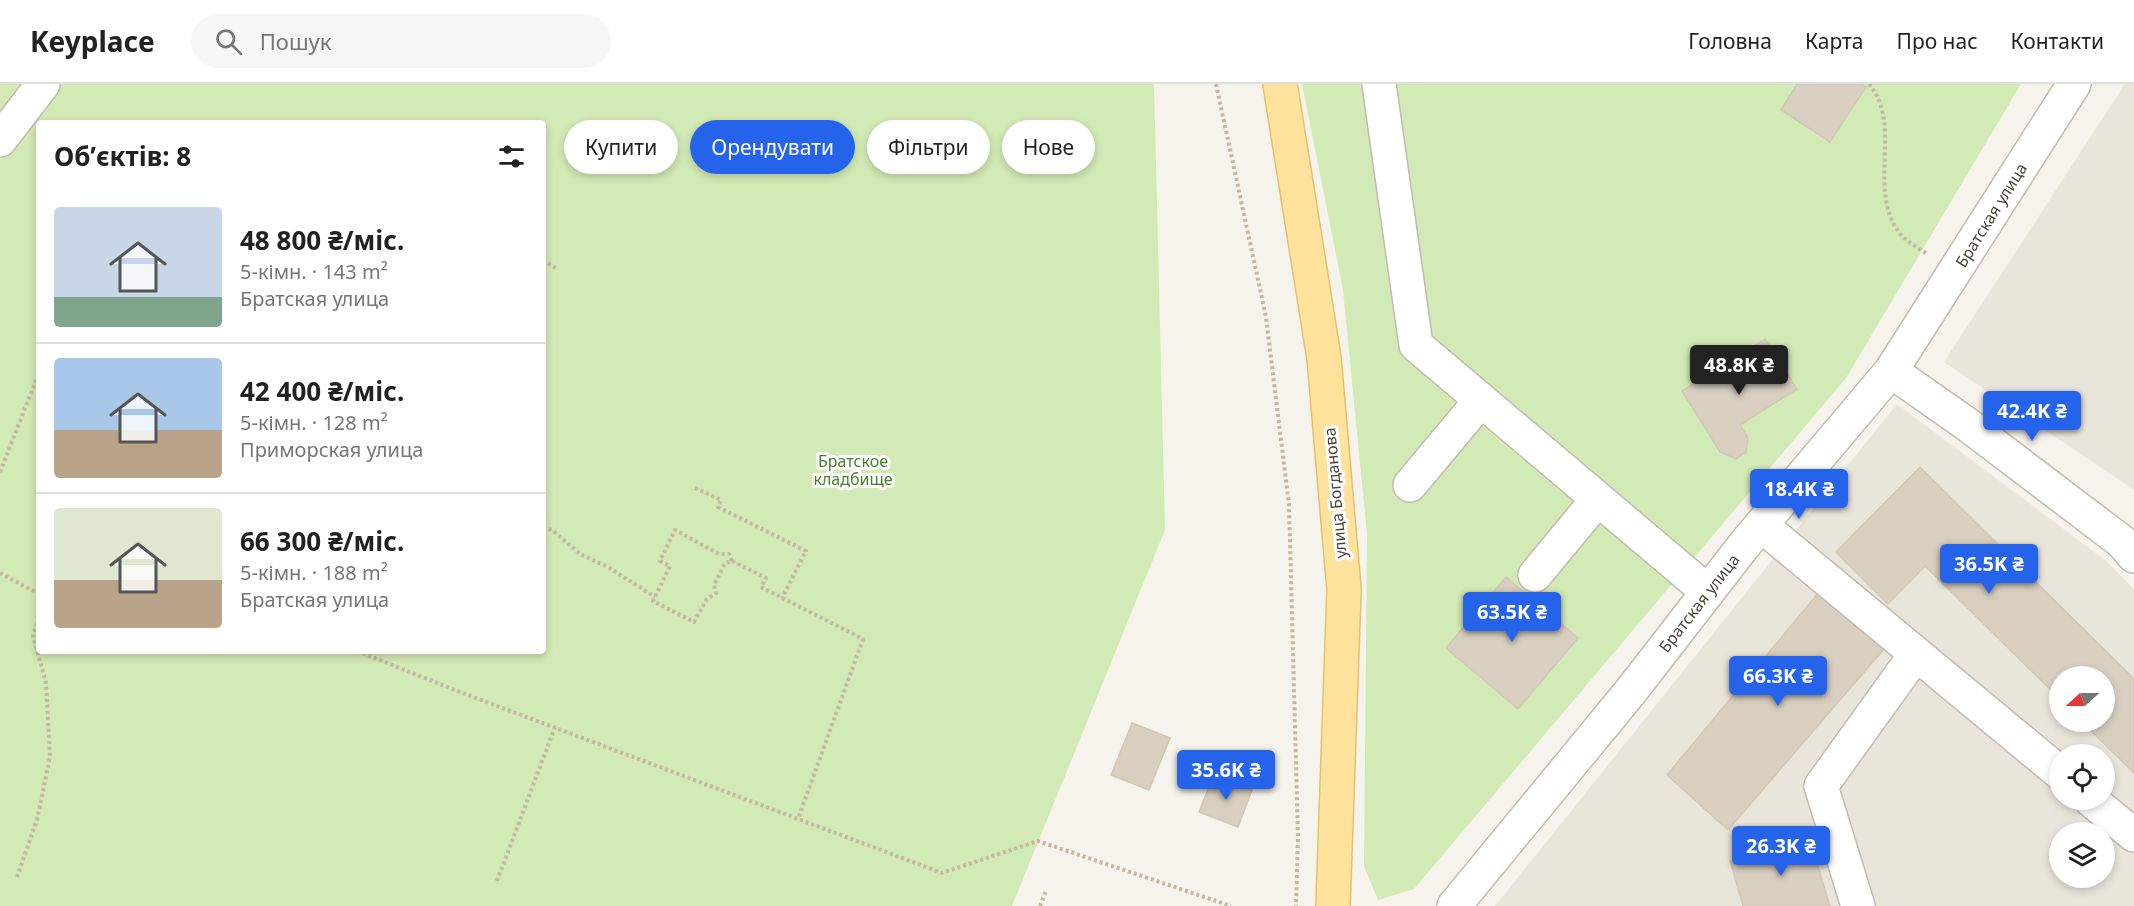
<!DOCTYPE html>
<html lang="uk">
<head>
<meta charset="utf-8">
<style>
	:root { --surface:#fff; --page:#f6f6f6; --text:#222; --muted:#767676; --line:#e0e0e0; --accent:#2563eb }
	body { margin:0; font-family:"Noto Sans",sans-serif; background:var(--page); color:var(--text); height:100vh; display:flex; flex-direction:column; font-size:22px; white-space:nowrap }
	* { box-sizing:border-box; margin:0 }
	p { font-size:20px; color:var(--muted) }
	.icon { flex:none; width:33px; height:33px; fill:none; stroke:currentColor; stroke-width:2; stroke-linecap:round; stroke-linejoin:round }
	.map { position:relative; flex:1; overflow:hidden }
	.sheet { position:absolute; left:36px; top:36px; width:510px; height:534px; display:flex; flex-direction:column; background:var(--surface); border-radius:6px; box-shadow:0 3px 9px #0003 }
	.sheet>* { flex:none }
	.hud { position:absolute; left:564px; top:36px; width:570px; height:54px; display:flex; gap:12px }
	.needle { width:39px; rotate:249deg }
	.buttons { position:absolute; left:2049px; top:582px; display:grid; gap:12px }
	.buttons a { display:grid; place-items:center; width:66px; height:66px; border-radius:50%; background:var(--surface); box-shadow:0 3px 9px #0003; font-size:30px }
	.price { position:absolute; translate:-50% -51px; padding:0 14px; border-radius:6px; background:var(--accent); color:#fff; font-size:20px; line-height:39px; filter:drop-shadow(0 2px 3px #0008) }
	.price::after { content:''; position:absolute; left:50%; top:36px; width:18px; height:14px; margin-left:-9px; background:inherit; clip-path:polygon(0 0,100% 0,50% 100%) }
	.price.on { background:#222; color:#fff }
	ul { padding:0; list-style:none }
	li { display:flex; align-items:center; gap:18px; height:150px; padding:0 18px }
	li+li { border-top:2px solid var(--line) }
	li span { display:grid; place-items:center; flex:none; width:168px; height:120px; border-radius:6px; color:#555 }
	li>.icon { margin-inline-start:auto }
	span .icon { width:72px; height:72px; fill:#fffc; stroke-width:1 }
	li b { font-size:26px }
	h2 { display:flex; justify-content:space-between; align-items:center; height:72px; padding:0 18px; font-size:26px }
	.tag { padding:0 21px; border-radius:27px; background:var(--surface); box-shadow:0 3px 9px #0003; font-size:21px; line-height:54px }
	.tag.on { background:var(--accent); color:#fff }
	header { display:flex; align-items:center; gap:36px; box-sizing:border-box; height:84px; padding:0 30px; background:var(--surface); border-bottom:2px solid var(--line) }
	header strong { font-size:28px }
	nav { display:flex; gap:33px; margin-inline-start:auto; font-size:21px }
	.search { width:420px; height:54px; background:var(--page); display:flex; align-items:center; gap:15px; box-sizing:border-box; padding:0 21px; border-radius:33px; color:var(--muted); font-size:22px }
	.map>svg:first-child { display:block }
	.residential { fill:#eae5da; fill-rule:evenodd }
	.green { fill:#d2eab5; fill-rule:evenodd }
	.building { fill:#d8cfc1; stroke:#d3c7b4; stroke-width:1.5 }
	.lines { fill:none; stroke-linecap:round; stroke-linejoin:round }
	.minor-casing { stroke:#c2bbae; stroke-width:36 }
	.major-casing { stroke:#e6c16a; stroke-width:36 }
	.path { stroke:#c4b79f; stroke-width:4; stroke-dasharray:3 3; stroke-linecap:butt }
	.minor { stroke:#fff; stroke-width:33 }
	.major { stroke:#ffe39c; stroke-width:33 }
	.labels { text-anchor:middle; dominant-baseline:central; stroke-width:6; stroke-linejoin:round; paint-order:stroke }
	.street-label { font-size:16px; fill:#4b4439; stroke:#fff }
	.park-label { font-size:16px; fill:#4a7f2a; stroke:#fff }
</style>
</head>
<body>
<header>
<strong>Keyplace</strong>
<div class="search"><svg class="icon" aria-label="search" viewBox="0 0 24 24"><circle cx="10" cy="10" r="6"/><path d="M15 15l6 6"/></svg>Пошук</div>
<nav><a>Головна</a><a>Карта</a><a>Про нас</a><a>Контакти</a></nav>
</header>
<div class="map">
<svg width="2134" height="822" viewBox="0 0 2134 822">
	<rect width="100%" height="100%" fill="#f6f3ec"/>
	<path class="residential" d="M2125,0H2134V406L1944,278Z
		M1897,320L2105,476L2134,505V822H1495ZM2060,592H2104V638H2060ZM2060,670H2104V716H2060ZM2060,748H2104V794H2060Z"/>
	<path class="green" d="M0,0H1154L1165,446L1012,822H0ZM39,39H543V567H39Z
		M1302,0H2021L1846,294L1414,805L1378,816L1364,782L1367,450L1343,206Z"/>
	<path class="building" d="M1797,0H1861L1866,3L1830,58L1781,26Z
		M1765,255L1797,305L1740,341L1748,354L1746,368L1736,375L1720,368L1682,307Z
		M1920,383L2134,595V689L2082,638H2104V592H2060V615L1925,482L1888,520L1836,468Z
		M1506,493L1578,554L1518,625L1446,564Z
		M1824,502L1890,558L1728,746L1667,691Z
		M1132,639L1170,654L1149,706L1111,691Z
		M1213,692L1252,706L1238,743L1199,728Z
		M1809,753L1830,822H1743L1730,777Z"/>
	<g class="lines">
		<g class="minor-casing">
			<path id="minor" d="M1379,0L1416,261L1708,508
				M0,56L43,0
				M1891,287L1968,341L2122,458L2134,472
				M1410,401L1481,316
				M1761,441L2060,689
				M1535,491L1598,415
				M2091,716L2134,751
				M1454,822L1631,607L1745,460L1891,287L2074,0
				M1858,822L1821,702L1916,570"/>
		</g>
		<g class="major-casing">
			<path id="major" d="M1280,0L1324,274L1344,505L1333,822"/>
		</g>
		<path class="path" d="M1216,0L1266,233L1289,421L1298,753L1296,822
			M1869,0C1904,41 1865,107 1901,151C1907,158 1919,164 1927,170
			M543,176L556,184
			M0,388L39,289
			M695,404L721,416L718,423L806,467L782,514
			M543,443L552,446L580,470L608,483L655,513
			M732,477L729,470H719L675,446L660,477L670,482L653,517L694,538L707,515L716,509L714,501L725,479L732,477L766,494L761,503L863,555L798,735
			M0,489L39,510
			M357,567L460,608L942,789L1038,757L1231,822
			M17,793L37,736L50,673L46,599L33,552L39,533
			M497,797L555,643
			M1040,822L1046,807"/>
		<use href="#minor" class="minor"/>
		<use href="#major" class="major"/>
	</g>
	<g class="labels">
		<g class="street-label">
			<text transform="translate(1991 131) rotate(-58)">Братская улица</text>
			<text transform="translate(1335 409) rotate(-95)">улица Богданова</text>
			<text transform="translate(1699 519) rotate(-52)">Братская улица</text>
		</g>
		<g class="park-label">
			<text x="853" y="377">Братское<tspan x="853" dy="18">кладбище</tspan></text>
		</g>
	</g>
</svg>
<div class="buttons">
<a><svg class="needle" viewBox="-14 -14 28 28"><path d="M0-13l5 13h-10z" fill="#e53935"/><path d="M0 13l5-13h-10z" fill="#767676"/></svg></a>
<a><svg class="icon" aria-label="locate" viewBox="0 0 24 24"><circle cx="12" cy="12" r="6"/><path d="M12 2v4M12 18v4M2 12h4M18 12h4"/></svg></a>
<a><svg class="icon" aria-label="layers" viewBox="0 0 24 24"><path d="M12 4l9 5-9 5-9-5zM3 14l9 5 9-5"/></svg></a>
</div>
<b class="price on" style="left:1739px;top:312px">48.8K ₴</b>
<b class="price" style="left:2032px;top:358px">42.4K ₴</b>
<b class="price" style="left:1799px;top:436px">18.4K ₴</b>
<b class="price" style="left:1989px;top:511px">36.5K ₴</b>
<b class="price" style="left:1512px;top:559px">63.5K ₴</b>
<b class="price" style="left:1778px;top:623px">66.3K ₴</b>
<b class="price" style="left:1226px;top:717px">35.6K ₴</b>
<b class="price" style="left:1781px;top:793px">26.3K ₴</b>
<div class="hud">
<a class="tag">Купити</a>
<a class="tag on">Орендувати</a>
<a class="tag">Фільтри</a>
<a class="tag">Нове</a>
</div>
<section class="sheet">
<h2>Об’єктів: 8<svg class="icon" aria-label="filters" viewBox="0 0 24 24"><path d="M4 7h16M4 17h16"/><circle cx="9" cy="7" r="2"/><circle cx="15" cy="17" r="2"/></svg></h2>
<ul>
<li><span style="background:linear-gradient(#c9d6e8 75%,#7fa58c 0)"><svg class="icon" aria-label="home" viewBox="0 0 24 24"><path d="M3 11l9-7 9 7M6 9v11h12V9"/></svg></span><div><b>48 800 ₴/міс.</b><p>5-кімн. · 143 m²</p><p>Братская улица</p></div></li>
<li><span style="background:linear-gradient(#a9c7e8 60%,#b9a48a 0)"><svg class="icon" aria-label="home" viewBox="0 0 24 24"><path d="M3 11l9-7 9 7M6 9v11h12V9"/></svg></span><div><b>42 400 ₴/міс.</b><p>5-кімн. · 128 m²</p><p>Приморская улица</p></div></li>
<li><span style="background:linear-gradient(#dfe7d0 60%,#b9a48a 0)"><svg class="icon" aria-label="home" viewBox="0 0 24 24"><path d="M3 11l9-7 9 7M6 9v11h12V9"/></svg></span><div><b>66 300 ₴/міс.</b><p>5-кімн. · 188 m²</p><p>Братская улица</p></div></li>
</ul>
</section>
</div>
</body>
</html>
